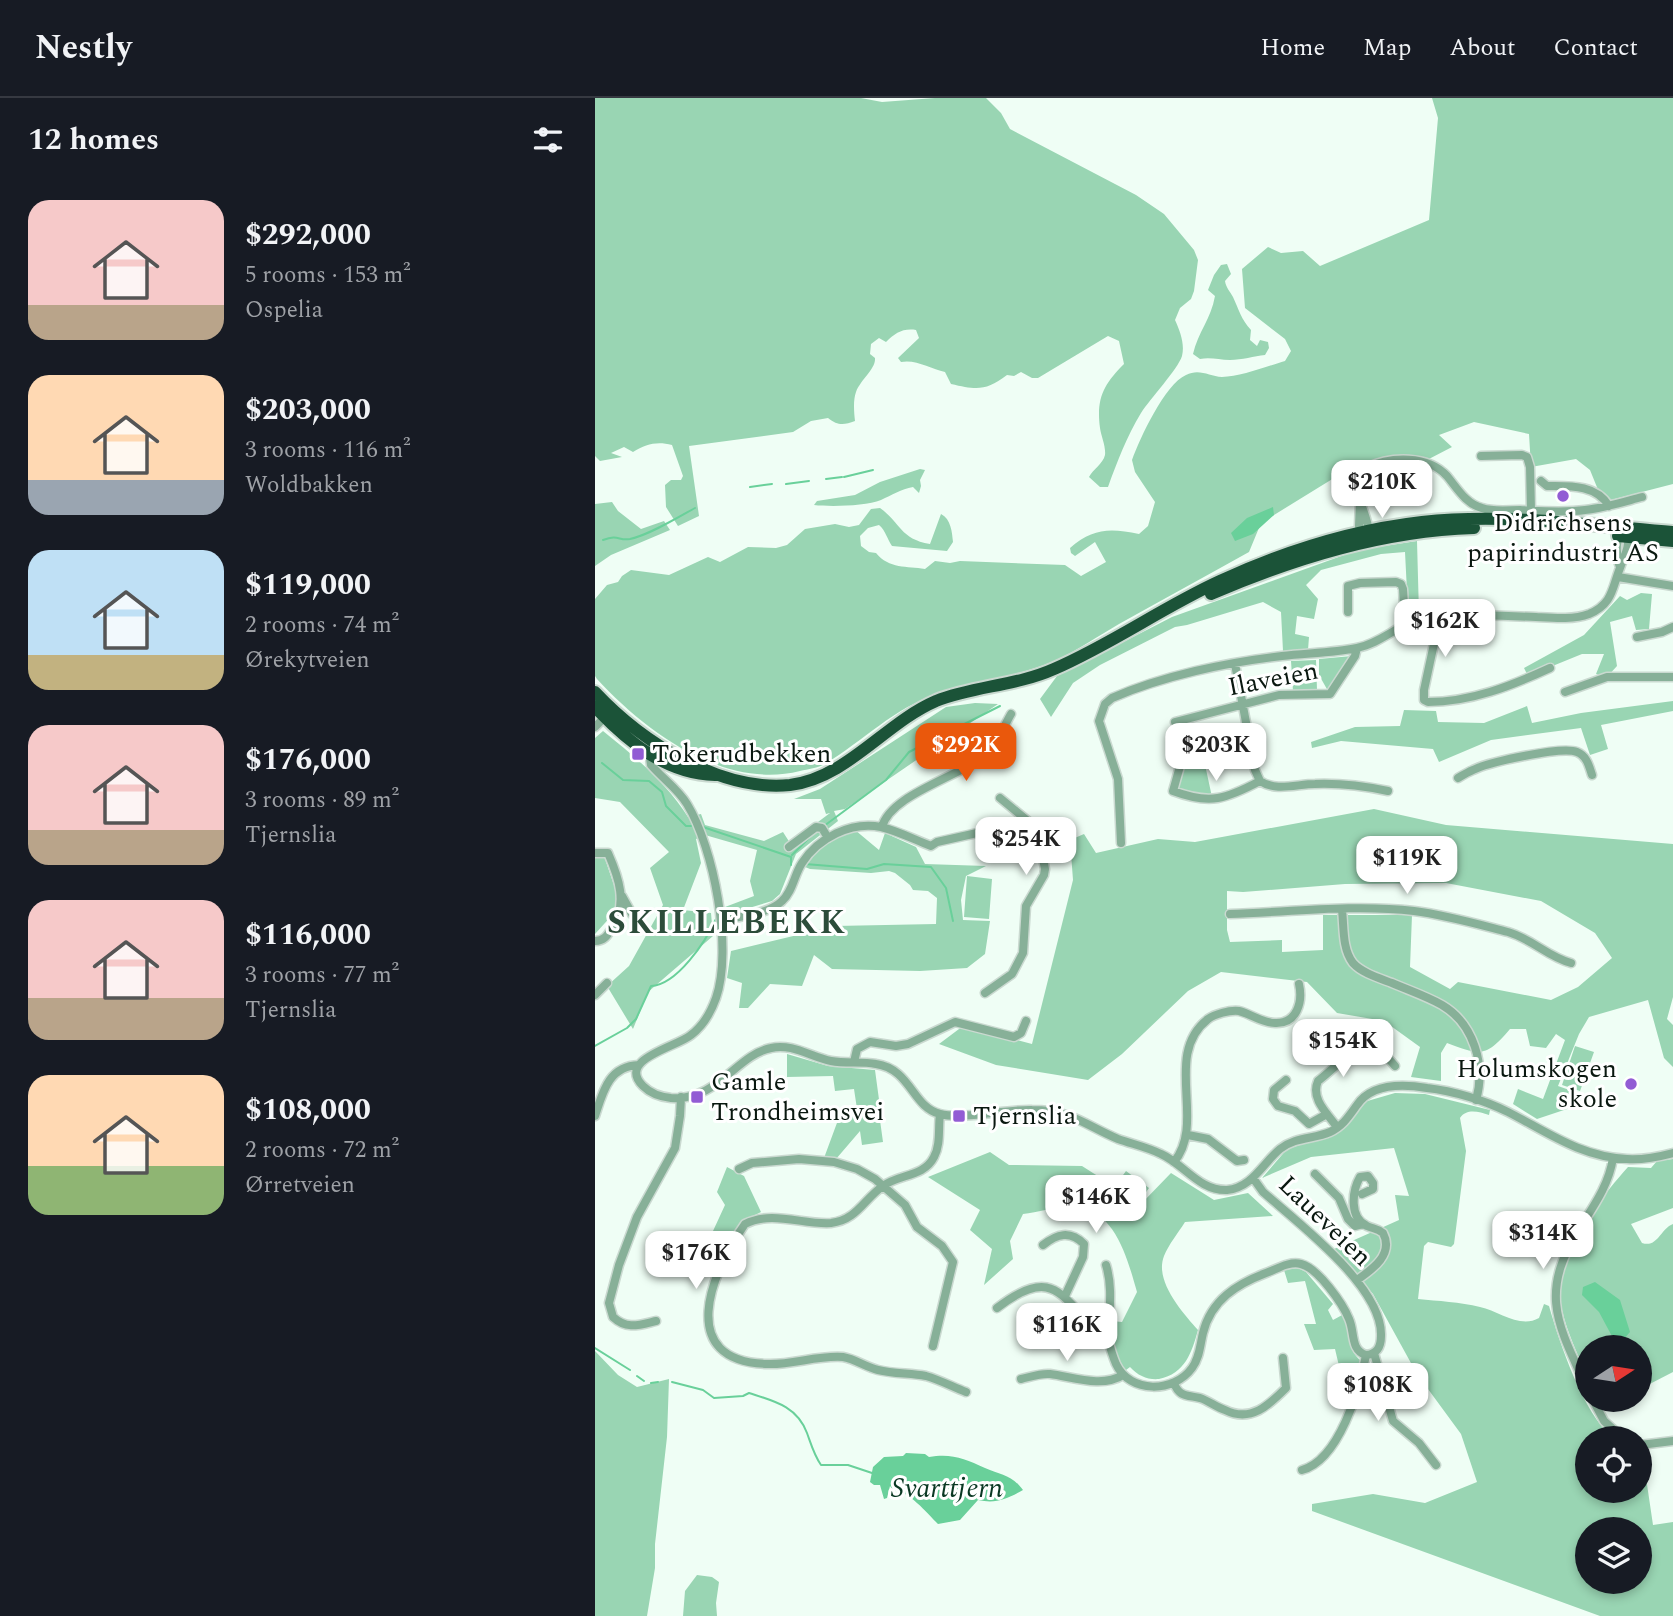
<!DOCTYPE html>
<html lang="en">
<head>
<meta charset="utf-8">
<style>
	:root { --surface:#171b24; --page:#242831; --text:#f1f3f6; --muted:#9ea1a6; --line:#363941; --accent:#ea580c }
	body { margin:0; font-family:Spectral,serif; background:var(--page); color:var(--text); height:100vh; display:flex; flex-direction:column; font-size:26px; white-space:nowrap }
	* { box-sizing:border-box; margin:0 }
	p { font-size:23px; color:var(--muted) }
	.icon { flex:none; width:38px; height:38px; fill:none; stroke:currentColor; stroke-width:2; stroke-linecap:round; stroke-linejoin:round }
	.map { position:relative; flex:1; overflow:hidden }
	.side { display:flex; flex-direction:column; background:var(--surface); width:595px }
	.side>* { flex:none }
	.needle { width:46px; rotate:78deg }
	.tools { position:absolute; left:980px; top:1237px; display:grid; gap:14px }
	.tools a { display:grid; place-items:center; width:77px; height:77px; border-radius:50%; background:var(--surface); box-shadow:0 4px 10px #0003; font-size:35px }
	.price { position:absolute; translate:-50% -60px; padding:0 16px; border-radius:14px; background:#fff; color:#222; font-size:23px; line-height:46px; filter:drop-shadow(0 2px 4px #0008) }
	.price::after { content:''; position:absolute; left:50%; top:42px; width:21px; height:16px; margin-left:-10px; background:inherit; clip-path:polygon(0 0,100% 0,50% 100%) }
	.price.current { background:var(--accent); color:#fff }
	ul { padding:0; list-style:none }
	li { display:flex; align-items:center; gap:21px; height:175px; padding:0 28px }
	li span { display:grid; place-items:center; flex:none; width:196px; height:140px; border-radius:21px; color:#555 }
	li>.icon { margin-inline-start:auto }
	span .icon { width:84px; height:84px; fill:#fffc; stroke-width:1 }
	li b { font-size:30px }
	h2 { display:flex; justify-content:space-between; align-items:center; height:84px; padding:0 28px; font-size:30px }
	header { display:flex; align-items:center; gap:42px; box-sizing:border-box; height:98px; padding:0 35px; background:var(--surface); border-bottom:2px solid var(--line) }
	header strong { font-size:33px }
	nav { display:flex; gap:38px; margin-inline-start:auto; font-size:24px }
	main { display:flex; flex:1; min-height:0 }
	.map>svg:first-child { display:block }
	.green { fill:#99d5b3; fill-rule:evenodd }
	.water { fill:#69d09a }
	.lines { fill:none; stroke-linecap:round; stroke-linejoin:round }
	.stream { stroke:#69d09a; stroke-width:2 }
	.minor-casing { stroke:#cad9d0; stroke-width:11 }
	.highway-casing { stroke:#cad9d0; stroke-width:16 }
	.minor { stroke:#87b098; stroke-width:8 }
	.highway { stroke:#1b5338; stroke-width:12 }
	.poi-dot { fill:#925cd4; stroke:#fff; stroke-width:2.5 }
	.labels { text-anchor:middle; dominant-baseline:central; stroke-width:6; stroke-linejoin:round; paint-order:stroke }
	.poi-label { font-size:26px; fill:#0a1810; stroke:#fff; text-anchor:start }
	.street-label { font-size:26px; fill:#0a1810; stroke:#fff }
	.water-label { font-size:28px; font-style:italic; fill:#0a3823; stroke:#fff }
	.district-label { font-size:33px; font-weight:bold; letter-spacing:2px; fill:#2c4c3a; stroke:#fff }
</style>
</head>
<body>
<header>
<strong>Nestly</strong>
<nav><a>Home</a><a>Map</a><a>About</a><a>Contact</a></nav>
</header>
<main>
<section class="side">
<h2>12 homes<svg class="icon" aria-label="filters" viewBox="0 0 24 24"><path d="M4 7h16M4 17h16"/><circle cx="9" cy="7" r="2"/><circle cx="15" cy="17" r="2"/></svg></h2>
<ul>
<li><span style="background:linear-gradient(#f6c9c9 75%,#b9a48a 0)"><svg class="icon" aria-label="home" viewBox="0 0 24 24"><path d="M3 11l9-7 9 7M6 9v11h12V9"/></svg></span><div><b>$292,000</b><p>5 rooms · 153 m²</p><p>Ospelia</p></div></li>
<li><span style="background:linear-gradient(#ffd9b3 75%,#9aa5b1 0)"><svg class="icon" aria-label="home" viewBox="0 0 24 24"><path d="M3 11l9-7 9 7M6 9v11h12V9"/></svg></span><div><b>$203,000</b><p>3 rooms · 116 m²</p><p>Woldbakken</p></div></li>
<li><span style="background:linear-gradient(#bfe0f5 75%,#c2b280 0)"><svg class="icon" aria-label="home" viewBox="0 0 24 24"><path d="M3 11l9-7 9 7M6 9v11h12V9"/></svg></span><div><b>$119,000</b><p>2 rooms · 74 m²</p><p>Ørekytveien</p></div></li>
<li><span style="background:linear-gradient(#f6c9c9 75%,#b9a48a 0)"><svg class="icon" aria-label="home" viewBox="0 0 24 24"><path d="M3 11l9-7 9 7M6 9v11h12V9"/></svg></span><div><b>$176,000</b><p>3 rooms · 89 m²</p><p>Tjernslia</p></div></li>
<li><span style="background:linear-gradient(#f6c9c9 70%,#b9a48a 0)"><svg class="icon" aria-label="home" viewBox="0 0 24 24"><path d="M3 11l9-7 9 7M6 9v11h12V9"/></svg></span><div><b>$116,000</b><p>3 rooms · 77 m²</p><p>Tjernslia</p></div></li>
<li><span style="background:linear-gradient(#ffd9b3 65%,#8fb573 0)"><svg class="icon" aria-label="home" viewBox="0 0 24 24"><path d="M3 11l9-7 9 7M6 9v11h12V9"/></svg></span><div><b>$108,000</b><p>2 rooms · 72 m²</p><p>Ørretveien</p></div></li>
</ul>
</section>
<div class="map">
<svg width="1078" height="1518" viewBox="0 0 1078 1518">
	<rect width="100%" height="100%" fill="#effef5"/>
	<path class="green" d="M0,0H266L287,4L340,0H391L406,15L415,31L541,97L569,116L599,152L603,162L599,193L596,201L585,210L580,222C585,233 590,246 587,258C583,271 555,301 546,315C532,338 522,364 513,389H505L494,379C498,371 508,366 510,357C511,348 506,338 505,330C501,300 509,286 529,266L524,243L513,238L443,280H437L426,274L419,278L412,277C391,293 382,292 356,286L350,274C336,271 321,261 306,264L303,260L324,240L321,232C308,230 300,235 291,244L284,240L276,246L275,256L280,260C281,271 266,281 261,294C258,302 259,314 260,323C249,327 243,328 233,320L216,323L198,334L94,348L104,418L83,428L71,409L70,387L76,382H86L88,378L77,347C62,343 51,346 38,354L29,349L16,355L27,359L5,363L0,358Z
		M837,0H1078V386L1008,404L995,372L981,361L936,369L934,336L879,324L844,337L857,349L832,362L788,364L739,380L666,425L654,454C611,478 567,502 524,526C503,538 482,553 459,563C422,579 381,583 342,596C299,610 268,643 230,666C223,670 213,671 205,673C129,692 51,634 2,581L0,578V501L12,487L23,484L27,478L36,472L74,477L113,459L125,464L153,449L181,450L192,447L210,431L240,426L254,429L264,427L276,411L285,410C306,425 305,441 335,446L346,416C356,421 357,434 358,444L352,453L297,448C292,441 291,433 284,427L273,430L265,438L266,448L274,454L281,455C294,471 312,468 330,471L340,463L355,465L365,463L470,467L486,478L511,464L500,444L480,458L476,455L475,450C498,430 515,430 544,436L553,428L560,404L540,374L537,362C545,340 570,286 591,277C604,270 614,278 627,279C645,279 673,268 690,263L696,253L690,241L650,210L647,171L673,149L686,155L708,153L725,168L834,122L843,20Z
		M632,166L636,176L630,183C631,190 635,193 638,199C644,212 646,221 656,232L655,242L662,248L665,242L673,244L674,250L670,257C659,258 647,262 635,262C624,262 616,259 605,261L598,256C603,234 616,221 620,198L613,192L619,177L626,167Z
		M325,371L330,372L325,382L326,388L324,395L318,389C306,391 297,397 286,402C271,408 236,409 219,407L222,403L260,397L285,384Z
		M17,404L23,413L46,431L69,423L75,432L16,457L0,468V406Z
		M822,443L824,516L817,517L813,513L810,454L786,456L726,472L711,487L723,501L719,521L702,518L700,536L714,539L713,552L688,553L686,514L668,504L592,527L580,529L505,567L478,585L456,619L445,601L462,578L577,519L763,452Z
		M1046,495L1057,496L1054,531L1041,532L1037,518L1015,524L1022,568L1011,580L1001,576L1009,556H987L933,578L929,570L989,537L1025,498L1032,502Z
		M757,558L733,593L724,577V561Z
		M721,562L722,592L698,593L696,563Z
		M1078,603V613L1006,627L1013,651L995,657L986,630L896,642L844,664L838,651L746,643L717,650L716,644L760,629L805,628L809,612L841,613L843,624L889,625L932,608L937,625L986,615Z
		M380,605L403,606L250,711L239,713L243,723L201,756L185,796L177,803L134,816L130,809L159,798L155,783L162,752L110,737L101,741L106,765L88,812L116,815L118,838L53,894L38,931L12,888L34,868L68,807L55,770L74,754L25,704L0,700V640L8,633C40,659 70,683 93,719L106,716L110,727L169,743L188,734L195,745L235,715L231,716L226,701H199L225,691L351,609Z
		M592,661L609,662L617,699H602L581,691Z
		M779,711L851,727L1078,746V899L1072,921L1078,927V969L1069,960L1053,902L994,919L984,936L963,988L980,994L984,1007L942,1021L918,1006L923,991L948,1001L970,942L961,936L951,950L935,948L931,931H915C891,959 887,958 852,945L846,955V983L816,979L825,949L789,923L742,915L712,884L626,874L593,893L527,956L493,982L401,967L344,946L368,928L437,946L478,782L475,742L489,736L501,755L563,741L600,744ZM851,785L946,803L1000,835L1017,860L983,889L956,902L863,884L855,891L815,869L817,817H728V852L687,854V842L635,844L632,832V793L648,794L750,786Z
		M260,732L284,752L290,735L321,749L330,766L391,768L371,778L366,802L368,822L395,823L390,856L372,870L325,873L237,871L219,857L207,888L175,886L153,910H144L147,885L132,880L136,853L240,828L341,826L342,800L333,793L318,792L315,787L300,775L294,773L276,775L215,771L210,769C224,750 236,736 260,732Z
		M8,755L22,796L19,815L0,836V756Z
		M372,778L397,781L394,821L369,819Z
		M980,948L999,954L985,993L967,987Z
		M192,956L233,968L280,972L285,1009L279,1015H284L288,1044L267,1047L265,1033L241,1061L229,1060L246,1014L262,1011L259,991L240,993L238,978L192,979Z
		M800,995L830,996L895,1012L894,1017C884,1014 872,1010 865,1020L871,1053L859,1146L856,1149L833,1144L829,1148L823,1201C843,1203 865,1204 885,1209C904,1213 925,1231 944,1220L949,1206L954,1208C965,1246 988,1315 1018,1340H992V1393H1045V1359L1049,1366L1058,1427L1078,1424V1518H1005L717,1413V1406L778,1396L830,1405L882,1384L866,1336L822,1276L778,1196L739,1151L804,1122L800,1097L814,1098L799,1050L716,1059L667,1080L692,1051L741,1036L759,1019L769,1004ZM992,1432H1045V1484H992Z
		M395,1054L414,1067L487,1068L520,1089L526,1109L545,1107L576,1075L619,1102L653,1095L678,1118L590,1124C583,1135 574,1146 569,1158C559,1183 588,1215 603,1232C597,1254 590,1276 564,1281C553,1282 543,1278 535,1269L527,1275L515,1243L516,1223L527,1224L542,1194C533,1163 521,1113 482,1109C466,1107 444,1114 428,1116L415,1143L418,1161L389,1187L397,1151L375,1132L385,1112L333,1079Z
		M1078,1061V1110L1036,1126L1047,1145C1063,1150 1065,1131 1078,1126V1274L1045,1291V1250H992V1278C983,1257 972,1234 967,1212C956,1162 1002,1104 1033,1069L1056,1070L1062,1063Z
		M132,1069L149,1078L166,1114L146,1124L137,1143L118,1133L130,1107L122,1094Z
		M531,1073L554,1090L543,1105L520,1088Z
		M703,1170L711,1174L738,1206L733,1212L738,1222L749,1216C755,1234 751,1250 766,1263L754,1297L733,1280L744,1268L740,1251L719,1252L709,1226H721L710,1183L693,1185L689,1172Z
		M0,1253L23,1277L42,1289L74,1281L72,1339L60,1446V1470L52,1518H0Z
		M102,1477L117,1479L124,1484L121,1505L122,1518H88L90,1493Z"/>
	<path class="water" d="M678,409L679,417L658,436L640,443L636,435L652,420Z
		M1000,1184L1025,1202L1035,1234L1027,1243L1019,1242L1004,1214L987,1197L988,1189Z
		M311,1355L330,1356L334,1359C357,1355 370,1361 390,1370C406,1377 417,1377 428,1392C412,1401 401,1406 383,1402L365,1422L343,1426C332,1415 313,1392 298,1392L295,1388L292,1400L289,1401L285,1387H279L275,1384L278,1369L289,1359L308,1358Z"/>
	<g class="lines">
		<path class="stream" d="M249,379L278,372
			M231,381L247,379
			M191,386L214,383
			M155,389L177,386
			M8,442C24,436 23,443 35,441C54,437 82,420 100,410
			M7,665L28,682L54,683L67,694L71,708L91,728H96
			M229,728L291,682L314,654L405,608
			M108,729L196,759V767
			M197,757L215,739
			M210,766L272,771L289,766L336,769L351,790L358,823
			M0,948L32,930L41,921L56,888C82,887 111,843 121,821
			M0,1250L35,1272
			M42,1278L49,1283
			M77,1284L108,1292L119,1300L148,1298L154,1295C179,1303 202,1308 212,1335C216,1346 219,1357 226,1367H253L277,1375
			M56,1285L63,1284"/>
		<g class="minor-casing">
			<path id="minor" d="M886,358L927,357L932,359L935,369L936,412
				M946,383L952,388C974,388 1001,386 1014,408
				M765,403L764,428L767,438
				M774,435C773,412 751,390 771,370C796,358 833,357 852,378C862,390 871,406 887,410C898,414 913,412 925,412C946,413 968,415 990,412C1009,410 1028,404 1047,399
				M1025,469C1021,459 1020,443 1026,435
				M1023,479L1078,488
				M753,514V488L765,485L801,484L806,486L808,491L810,526
				M845,518L829,592V602L833,604C876,604 916,588 955,570
				M1042,539L1067,534L1078,529
				M640,566L660,672L665,683C681,694 702,686 720,686C745,685 769,688 793,693
				M970,594L1012,579H1078
				M580,624L684,597L735,596L760,558L762,550
				M0,629L13,616
				M57,653L55,660L56,667C68,681 83,691 92,706C119,750 138,851 121,900C116,914 108,928 96,937C82,949 21,961 48,988C55,995 66,999 76,1000C123,1003 141,957 176,950C197,945 216,959 236,963C251,966 266,963 281,966C316,971 317,1009 345,1016C368,1022 411,1011 437,1012C476,1012 490,1027 523,1041C537,1046 552,1049 566,1056C589,1066 604,1093 632,1092C657,1090 668,1065 685,1051C700,1039 719,1041 735,1034C748,1028 754,1018 762,1007C777,985 808,986 832,990C858,993 889,1002 913,1014C952,1034 986,1059 1032,1061C1048,1062 1063,1059 1078,1055
				M589,654L578,693C615,707 631,701 665,683
				M863,680C868,677 873,674 878,672C894,664 967,648 982,654C992,658 994,668 997,677
				M405,700L445,733V745
				M287,729C296,695 369,678 393,654C403,644 409,628 416,616
				M526,745L523,681L504,623L510,606L517,600C567,578 633,564 687,558C712,555 737,555 762,550C788,545 807,522 834,519C868,515 907,518 941,519C958,520 978,522 994,516C1018,506 1017,490 1025,470C1029,458 1036,448 1032,435
				M194,749L221,729L227,730L233,740
				M0,755H13C24,780 33,806 17,830C12,838 9,843 0,843
				M27,798L37,816L41,819
				M747,812C749,829 747,851 758,865C767,875 784,880 797,885C813,892 831,898 847,907C879,926 891,967 881,1002
				M635,816C694,814 761,806 819,813C851,817 882,826 913,834C937,841 953,859 976,865
				M126,822C144,819 174,816 187,803C198,793 199,777 207,765C223,740 256,723 286,729C303,733 320,742 336,748L342,744L422,726L430,727L445,745L450,771L449,777L431,808L428,855L417,876L390,895
				M0,897L12,885
				M259,964L262,951L275,944L301,948L313,946L360,924L419,939L426,935L431,923
				M691,982L679,992L678,1001L683,1008L700,1013L714,1026L732,1016
				M345,1016C343,1030 346,1046 339,1059C329,1079 304,1076 288,1088C269,1101 262,1122 236,1125C208,1127 177,1112 150,1126C116,1174 79,1264 173,1266C197,1267 223,1257 248,1259C260,1261 271,1269 283,1272C299,1276 315,1275 331,1278C345,1282 358,1289 371,1294
				M0,1018C8,993 14,968 44,967
				M742,1029C733,1016 715,1001 723,983C751,962 769,929 800,968
				M593,1037L613,1041L642,1063L649,1062
				M579,1064C612,1024 567,957 613,921C620,916 634,912 644,913C656,916 667,925 680,925C702,926 708,904 704,886
				M144,1071L157,1065L204,1061L239,1064L262,1071L280,1081L310,1107L322,1129L347,1148L358,1164L338,1248
				M720,1076L744,1100L753,1121L760,1128L768,1126
				M448,1147C462,1136 475,1132 489,1146L488,1159L470,1198
				M511,1167C517,1186 515,1206 514,1226C514,1231 512,1237 513,1241C515,1249 518,1259 521,1266C535,1296 579,1295 597,1270C605,1259 605,1247 608,1235C616,1202 642,1186 671,1175C682,1171 694,1163 706,1166C723,1170 748,1206 754,1221C760,1234 755,1252 771,1257C782,1256 786,1249 786,1238C788,1189 703,1125 668,1094L658,1080
				M762,1182C778,1171 799,1156 788,1135C782,1130 778,1131 772,1128C754,1120 757,1093 765,1079L773,1078L778,1085V1091L767,1096
				M402,1210C464,1162 467,1207 512,1240
				M61,1223C44,1227 32,1232 18,1219L14,1205L24,1167L42,1119L80,1050L85,1018L86,999
				M779,1255L798,1323L824,1345L841,1367
				M426,1281C435,1279 446,1275 455,1276C478,1279 507,1290 528,1277
				M579,1285C584,1299 592,1297 605,1300C614,1303 621,1309 630,1312C656,1325 674,1307 691,1290L688,1260
				M992,1290C962,1225 943,1195 986,1128C1000,1106 1014,1086 1018,1060
				M998,1302L1009,1323L1028,1340
				M1045,1347L1078,1343
				M707,1372C744,1362 765,1291 771,1257"/>
		</g>
		<g class="highway-casing">
			<path id="highway" d="M1023,438L1078,443
				M616,496C700,460 787,433 879,430
				M0,594C46,643 124,694 195,687C252,680 290,625 341,603C379,588 421,588 459,571C517,546 568,509 625,483C688,454 757,432 827,424C909,415 996,427 1078,434
				M0,609C32,643 71,676 120,677"/>
		</g>
		<use href="#minor" class="minor"/>
		<use href="#highway" class="highway"/>
	</g>
	<g class="poi-dot">
		<circle cx="968" cy="398" r="7"/>
		<rect x="36" y="649" width="14" height="14" rx="3.5"/>
		<circle cx="1036" cy="986" r="7"/>
		<rect x="95" y="992" width="14" height="14" rx="3.5"/>
		<rect x="357" y="1011" width="14" height="14" rx="3.5"/>
	</g>
	<g class="labels">
		<g class="poi-label">
			<text x="968" y="425" text-anchor="middle">Didrichsens<tspan x="968" dy="30">papirindustri AS</tspan></text>
			<text x="57" y="656">Tokerudbekken</text>
			<text x="1022" y="971" text-anchor="end">Holumskogen<tspan x="1022" dy="30">skole</tspan></text>
			<text x="116" y="984">Gamle<tspan x="116" dy="30">Trondheimsvei</tspan></text>
			<text x="378" y="1018">Tjernslia</text>
		</g>
		<g class="street-label">
			<text transform="translate(678 581) rotate(-11)">Ilaveien</text>
			<text transform="translate(730 1123) rotate(44)">Laueveien</text>
		</g>
		<g class="water-label">
			<text x="352" y="1390">Svarttjern</text>
		</g>
		<g class="district-label">
			<text x="132" y="825">SKILLEBEKK</text>
		</g>
	</g>
</svg>
<div class="tools">
<a><svg class="needle" viewBox="-14 -14 28 28"><path d="M0-13l5 13h-10z" fill="#e53935"/><path d="M0 13l5-13h-10z" fill="#9ea1a6"/></svg></a>
<a><svg class="icon" aria-label="locate" viewBox="0 0 24 24"><circle cx="12" cy="12" r="6"/><path d="M12 2v4M12 18v4M2 12h4M18 12h4"/></svg></a>
<a><svg class="icon" aria-label="layers" viewBox="0 0 24 24"><path d="M12 4l9 5-9 5-9-5zM3 14l9 5 9-5"/></svg></a>
</div>
<b class="price" style="left:787px;top:422px">$210K</b>
<b class="price" style="left:850px;top:561px">$162K</b>
<b class="price current" style="left:371px;top:685px">$292K</b>
<b class="price" style="left:621px;top:685px">$203K</b>
<b class="price" style="left:431px;top:779px">$254K</b>
<b class="price" style="left:812px;top:798px">$119K</b>
<b class="price" style="left:748px;top:981px">$154K</b>
<b class="price" style="left:501px;top:1137px">$146K</b>
<b class="price" style="left:948px;top:1173px">$314K</b>
<b class="price" style="left:101px;top:1193px">$176K</b>
<b class="price" style="left:472px;top:1265px">$116K</b>
<b class="price" style="left:783px;top:1325px">$108K</b>
</div>
</main>
</body>
</html>
